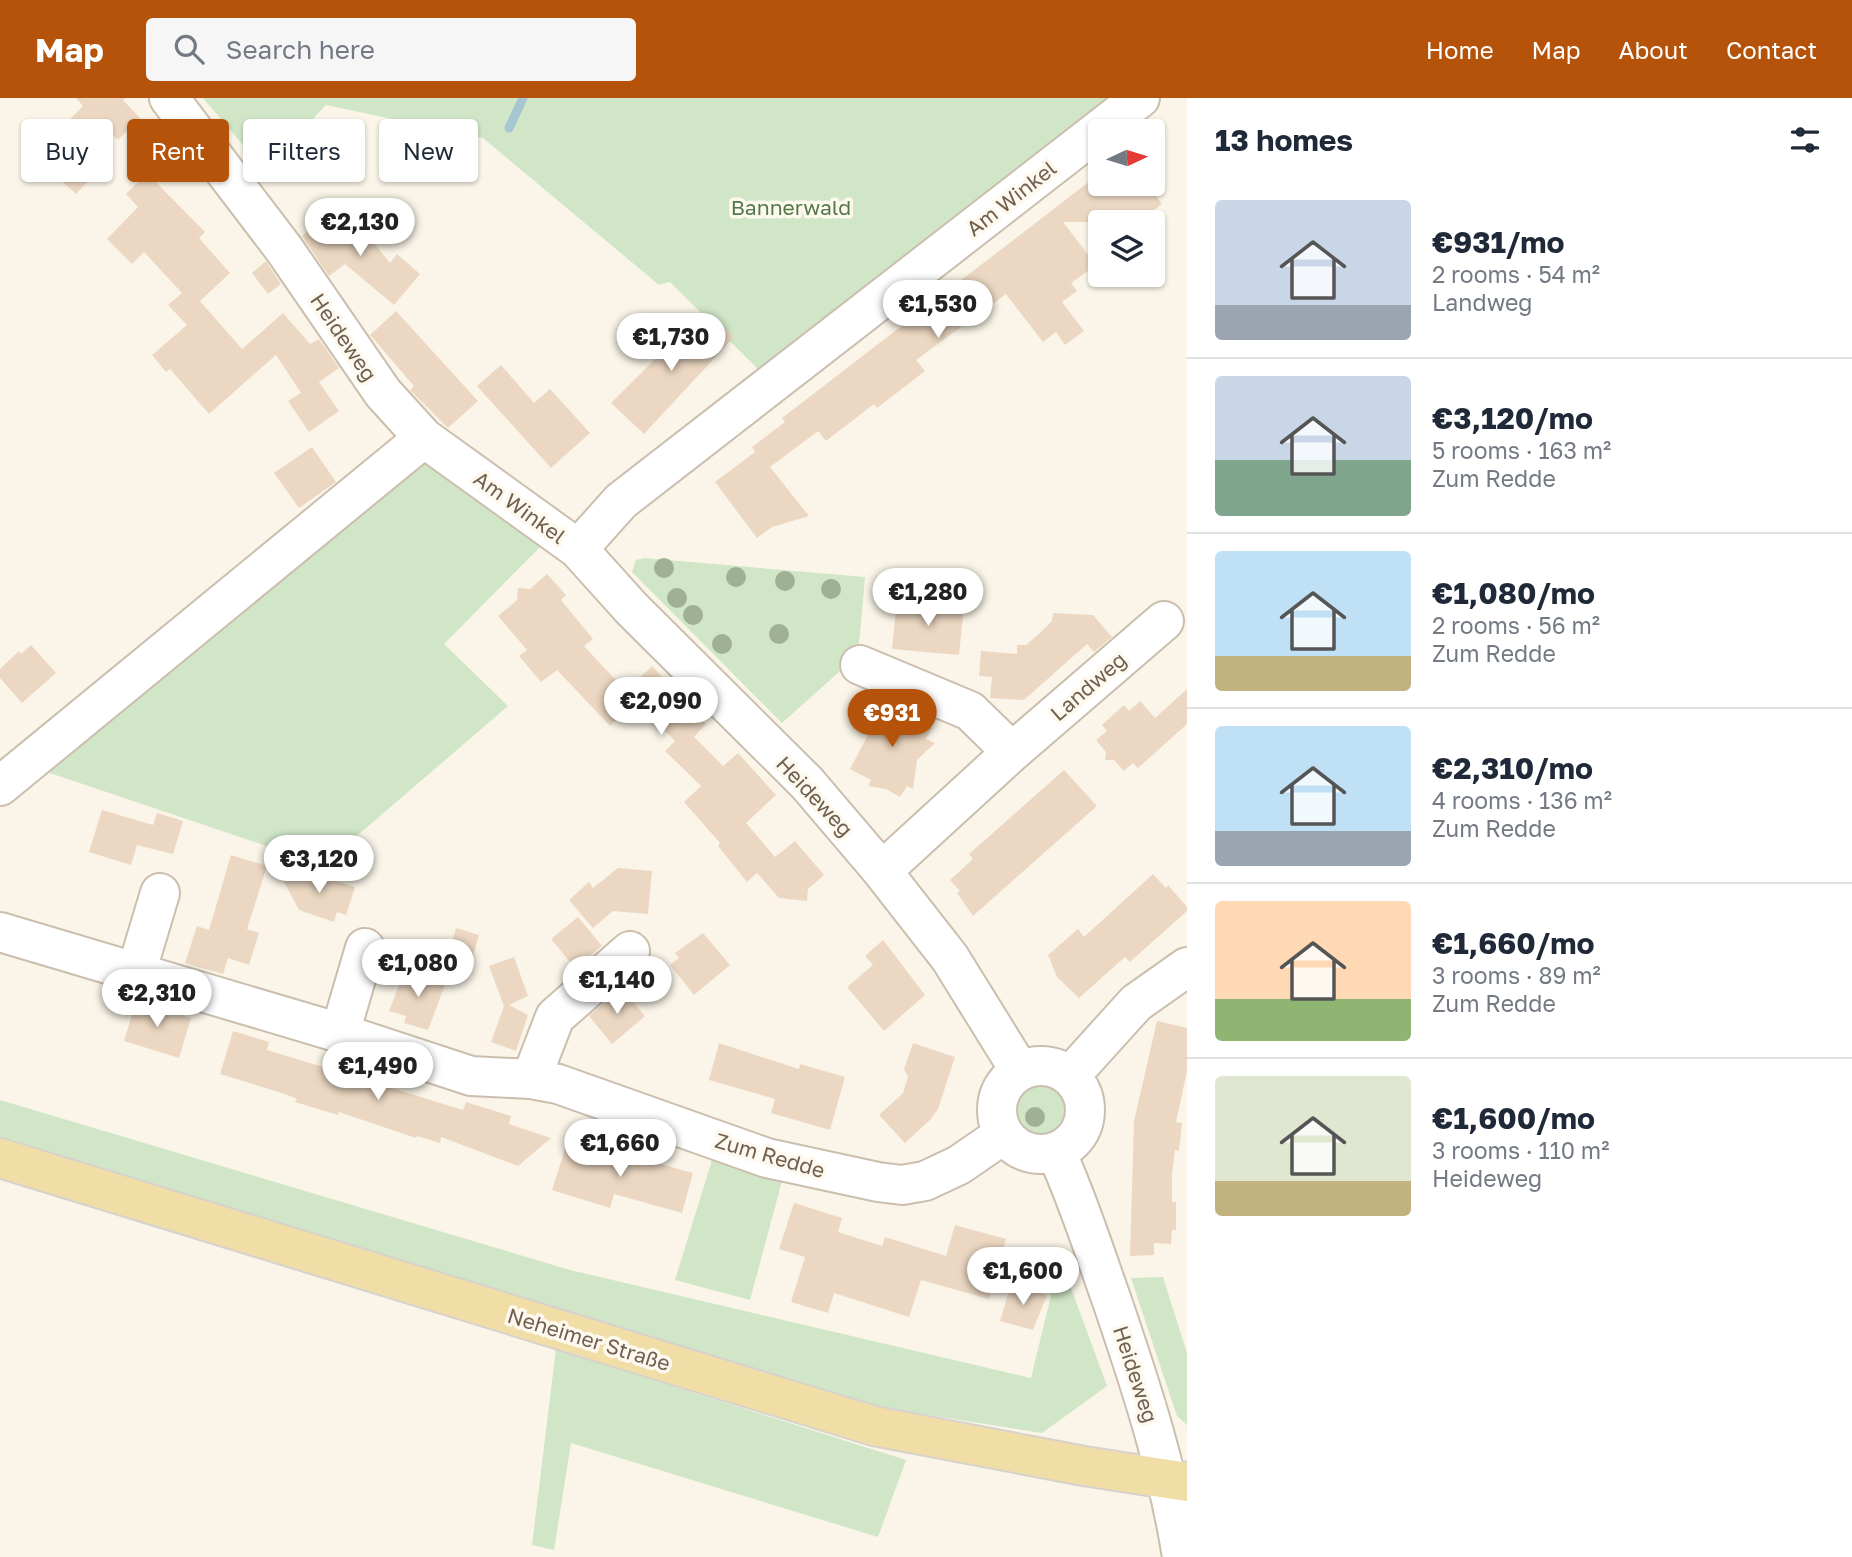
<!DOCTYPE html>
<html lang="en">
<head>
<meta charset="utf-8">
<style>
	:root { --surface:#fff; --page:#f6f6f7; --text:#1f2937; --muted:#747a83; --line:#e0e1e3; --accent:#b45309 }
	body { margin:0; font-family:"Golos Text",sans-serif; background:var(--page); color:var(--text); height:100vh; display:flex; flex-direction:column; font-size:26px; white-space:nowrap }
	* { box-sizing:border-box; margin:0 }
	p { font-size:23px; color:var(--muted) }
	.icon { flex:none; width:38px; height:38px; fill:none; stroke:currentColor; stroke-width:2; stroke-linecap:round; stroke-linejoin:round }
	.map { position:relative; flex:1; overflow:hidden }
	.side { display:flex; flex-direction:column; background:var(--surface); width:665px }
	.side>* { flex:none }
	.guide { position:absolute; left:21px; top:21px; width:665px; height:63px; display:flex; gap:14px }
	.needle { width:46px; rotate:86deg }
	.controls { position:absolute; left:1088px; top:21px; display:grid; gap:14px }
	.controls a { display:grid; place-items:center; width:77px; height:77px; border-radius:7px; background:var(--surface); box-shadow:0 2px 5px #0004; font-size:35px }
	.price { position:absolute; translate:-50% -60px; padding:0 16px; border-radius:24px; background:#fff; color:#222; font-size:23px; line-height:46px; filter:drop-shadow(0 2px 4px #0008) }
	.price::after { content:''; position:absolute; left:50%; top:42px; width:21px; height:16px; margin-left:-10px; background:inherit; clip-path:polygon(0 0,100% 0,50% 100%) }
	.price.active { background:var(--accent); color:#fff }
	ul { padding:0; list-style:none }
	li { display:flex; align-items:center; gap:21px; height:175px; padding:0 28px }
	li+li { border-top:2px solid var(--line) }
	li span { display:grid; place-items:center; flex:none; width:196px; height:140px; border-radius:7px; color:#555 }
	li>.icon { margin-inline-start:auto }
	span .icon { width:84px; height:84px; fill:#fffc; stroke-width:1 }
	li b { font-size:30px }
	h2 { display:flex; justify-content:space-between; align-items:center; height:84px; padding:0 28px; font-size:30px }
	.pill { padding:0 24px; border-radius:7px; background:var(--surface); box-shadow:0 2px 5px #0004; font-size:24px; line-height:63px }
	.pill.active { background:var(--accent); color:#fff }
	header { display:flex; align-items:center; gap:42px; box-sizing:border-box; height:98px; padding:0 35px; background:var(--accent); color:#fff }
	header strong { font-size:33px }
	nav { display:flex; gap:38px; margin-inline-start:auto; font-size:24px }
	.search { width:490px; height:63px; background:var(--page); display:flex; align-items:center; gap:18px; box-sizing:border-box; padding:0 24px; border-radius:7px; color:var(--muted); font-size:26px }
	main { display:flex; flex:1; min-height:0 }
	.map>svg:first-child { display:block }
	.green { fill:#d0e6c7 }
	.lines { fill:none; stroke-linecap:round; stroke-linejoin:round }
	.stream { stroke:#a6c6d2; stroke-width:9 }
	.building { fill:#ecd8c2 }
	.minor-casing { stroke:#cbbeaf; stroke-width:42 }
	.major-casing { stroke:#d7d2ce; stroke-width:42 }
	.minor { stroke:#fff; stroke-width:38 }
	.major { stroke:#f1dea7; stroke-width:38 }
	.tree { fill:#9fb192 }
	.labels { text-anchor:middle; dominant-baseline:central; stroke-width:7; stroke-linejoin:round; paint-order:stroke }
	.street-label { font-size:21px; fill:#715f4f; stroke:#fdf9ee }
	.park-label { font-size:21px; fill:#547a4b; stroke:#fdf9ee }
</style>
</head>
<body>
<header>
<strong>Map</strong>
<div class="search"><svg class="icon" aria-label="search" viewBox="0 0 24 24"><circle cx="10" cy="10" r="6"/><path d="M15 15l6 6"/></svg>Search here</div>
<nav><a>Home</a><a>Map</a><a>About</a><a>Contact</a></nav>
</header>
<main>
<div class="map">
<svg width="1187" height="1459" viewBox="0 0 1187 1459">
	<rect width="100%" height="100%" fill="#faf5e8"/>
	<path class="green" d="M203,0H1117L760,273L670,184L659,187L483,40L326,7L265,73Z
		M423,364L545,444L444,546L508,608L323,767L47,674Z
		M644,460L865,479L858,557L782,625L632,474L636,462Z
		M1012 1012a30 30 0 1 1 60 0a30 30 0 1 1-60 0Z
		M0,1002L570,1172L1031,1280L1058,1169L1063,1168L1107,1288L1042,1335L859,1306L0,1047Z
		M712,1062L782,1083L750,1202L675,1182Z
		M1163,1179L1187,1255V1327L1177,1318L1131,1180Z
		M556,1251L906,1362L878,1439L571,1345L554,1452L532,1447Z"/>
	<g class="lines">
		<path class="stream" d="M509,30L523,0"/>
	</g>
	<path class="building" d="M76,0H126L123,2L140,20L118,42L101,25L75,50L58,33L83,8Z
		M74,61L92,79L76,96L56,78Z
		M147,75L205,134L199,140L230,175L200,203L242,251L283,215L310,246L319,241L339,270L319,284L339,313L309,334L288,303L301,295L276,257L209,316L170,271L166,274L152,257L187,227L168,207L182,195L144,154L132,166L107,141L138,109L126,96Z
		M1090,83L1100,96L1114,86H1147L1162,106L1138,124H1063L1096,167L1071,185L1077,193L1062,204L1084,233L1065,247L1056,234L1043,244L1006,196L916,262L925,273L877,310L874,306L826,343L818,333L770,369L809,418L772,429L757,440L715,384L755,354L752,349L785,324L782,320Z
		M329,116L343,134L356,123L390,165L397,156L420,176L394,207L345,166L329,178L302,138Z
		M266,163L281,186L268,196L252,175Z
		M396,213L478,303L448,330L410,292L414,288L370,237Z
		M690,216L708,233L718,223L734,239L644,336L611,305L679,237L674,233Z
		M501,267L534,305L550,291L590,335L551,370L477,288Z
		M312,349L336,384L299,410L274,375Z
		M547,476L566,497L561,502L593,541L584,548L626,593L652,568L706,626L694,639L723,668L738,655L776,697L746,725L775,759L795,743L824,777L808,791L807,803L779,800L757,775L747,784L718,748L720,745L684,704L701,688L665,653L675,643L636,604L610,628L557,572L541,584L519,558L527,552L498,518L517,502L518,490L530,491Z
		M904,502L961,507L960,513L963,517L959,557L892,551L896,511Z
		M1053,515L1093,517L1112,539L1094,554L1087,546L1024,602L990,600L992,579L979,578L981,553L1017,556V547H1026L1040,535L1052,523Z
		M31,547L56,575L22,605L0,580V571L19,553L21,556Z
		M1187,591V626L1138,670L1133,665L1124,673L1114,662H1105L1106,654L1096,642L1107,633L1102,627L1124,607L1129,613L1140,603L1155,620Z
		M878,598L906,611L904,615L932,630L926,641L935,645L917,662L913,691L907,688L900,699L886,691L868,688L871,682L850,671L870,633Z
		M1064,672L1097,708L973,818L957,795L960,793L950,782L973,761L969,756L986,741Z
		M102,712L153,727L157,715L183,723L173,756L137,747L131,767L89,754Z
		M231,757L267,768L247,831L259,835L249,867L228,860L223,876L185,865L197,828L209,832Z
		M618,770L652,773L648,816L613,813L593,830L569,802L589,784L593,790Z
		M277,771L304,780L306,774L355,789L346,817L337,814L334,824L299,812Z
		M1153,776L1166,790L1168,787L1187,809V813L1130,864L1125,859L1079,900L1057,879L1048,857L1078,831L1084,839Z
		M578,819L602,848L575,870L551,841Z
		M456,830L479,837L469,872L446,865Z
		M703,835L730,867L694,897L670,867L679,860L675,855Z
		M883,842L925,897L884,933L847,889L873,867L865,858Z
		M514,859L528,898L509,907L528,917L516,953L491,944L504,908L489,868Z
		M405,872L446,884L428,932L404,925L406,918L389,913Z
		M621,890L645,918L612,946L589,918Z
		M136,903L191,920L179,960L124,943Z
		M1157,923L1187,930V973L1176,1024L1182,1025L1179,1053L1175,1052L1172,1076V1104H1176V1132H1172L1171,1146L1154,1145V1157L1130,1158L1134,1023Z
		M233,933L269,944L267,952L336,973L463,1012L466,1004L511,1018L509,1026L551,1040L518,1068L441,1039L440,1045L417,1038L416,1040L339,1014L338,1017L295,1004L297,1001L285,996L220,976Z
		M719,945L799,971L800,966L845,979L830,1032L771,1015L775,1001L709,982Z
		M913,945L955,959L938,1011L931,1021L905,1045L879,1017L903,995L908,979L904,971Z
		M584,1041L589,1051L644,1068L646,1062L693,1075L682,1115L614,1096L610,1110L552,1092L565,1051Z
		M794,1105L842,1120L838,1134L882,1148L885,1139L946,1158L955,1127L1006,1141L989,1201L921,1182L909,1219L834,1195L828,1215L791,1204L805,1159L779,1151Z
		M1011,1186L1047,1197L1033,1232L1000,1223Z"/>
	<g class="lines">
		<g class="minor-casing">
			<path id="minor" d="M169,0L284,151L383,295L424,340L578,451L632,511L807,685L882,773L950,860L1020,973
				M578,451L621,403L1140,0
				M860,567L970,613L1012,654
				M0,688L424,340
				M882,773L1012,654L1164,523
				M0,834L340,935L471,978L531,981L558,986L767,1060L878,1084L902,1087L925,1083L959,1067L1004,1036
				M136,875L160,795
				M340,935L365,850
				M997 1012a44 44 0 1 1 88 0a44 44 0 1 1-88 0Z
				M1070,978L1136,905L1187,869
				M531,981L555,919L630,853
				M1056,1054C1078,1101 1094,1153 1112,1203C1141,1288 1168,1370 1182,1459"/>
		</g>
		<g class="major-casing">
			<path id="major" d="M0,1060L874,1328L1084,1368L1187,1384"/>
		</g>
		<use href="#minor" class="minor"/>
		<use href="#major" class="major"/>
	</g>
	<g class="tree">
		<circle cx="664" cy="470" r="10"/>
		<circle cx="736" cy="479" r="10"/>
		<circle cx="785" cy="483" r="10"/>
		<circle cx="831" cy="491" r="10"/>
		<circle cx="677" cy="500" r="10"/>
		<circle cx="693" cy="517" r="10"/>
		<circle cx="779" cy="536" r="10"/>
		<circle cx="722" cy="546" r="10"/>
		<circle cx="1035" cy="1019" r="10"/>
	</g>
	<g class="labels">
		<g class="street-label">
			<text transform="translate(1011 100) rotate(-38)">Am Winkel</text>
			<text transform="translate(344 239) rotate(56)">Heideweg</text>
			<text transform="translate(520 409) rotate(36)">Am Winkel</text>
			<text transform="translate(1088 588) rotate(-41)">Landweg</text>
			<text transform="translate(815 698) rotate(47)">Heideweg</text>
			<text transform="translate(770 1057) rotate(16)">Zum Redde</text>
			<text transform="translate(589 1241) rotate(17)">Neheimer Straße</text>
			<text transform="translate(1136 1276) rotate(72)">Heideweg</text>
		</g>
		<g class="park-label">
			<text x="791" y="109">Bannerwald</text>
		</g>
	</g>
</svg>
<div class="controls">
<a><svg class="needle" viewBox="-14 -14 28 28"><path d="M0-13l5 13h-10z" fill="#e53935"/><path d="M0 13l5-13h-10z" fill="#747a83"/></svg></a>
<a><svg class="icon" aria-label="layers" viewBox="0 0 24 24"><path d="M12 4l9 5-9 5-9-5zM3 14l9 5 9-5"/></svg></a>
</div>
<b class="price" style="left:360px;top:160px">€2,130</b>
<b class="price" style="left:938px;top:242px">€1,530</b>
<b class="price" style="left:671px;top:275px">€1,730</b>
<b class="price" style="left:928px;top:530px">€1,280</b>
<b class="price" style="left:661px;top:639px">€2,090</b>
<b class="price active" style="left:892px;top:651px">€931</b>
<b class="price" style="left:319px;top:797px">€3,120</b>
<b class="price" style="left:418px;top:901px">€1,080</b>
<b class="price" style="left:617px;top:918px">€1,140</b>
<b class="price" style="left:157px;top:931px">€2,310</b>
<b class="price" style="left:378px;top:1004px">€1,490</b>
<b class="price" style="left:620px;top:1081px">€1,660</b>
<b class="price" style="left:1023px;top:1209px">€1,600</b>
<div class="guide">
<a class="pill">Buy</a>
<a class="pill active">Rent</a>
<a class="pill">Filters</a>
<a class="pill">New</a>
</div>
</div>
<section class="side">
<h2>13 homes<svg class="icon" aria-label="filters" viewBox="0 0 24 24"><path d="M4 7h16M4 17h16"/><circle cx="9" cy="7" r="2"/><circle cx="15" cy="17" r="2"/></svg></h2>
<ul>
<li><span style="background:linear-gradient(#c9d6e8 75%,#9aa5b1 0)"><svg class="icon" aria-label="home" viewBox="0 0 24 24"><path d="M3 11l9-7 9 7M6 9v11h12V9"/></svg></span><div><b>€931/mo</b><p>2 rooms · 54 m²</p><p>Landweg</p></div></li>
<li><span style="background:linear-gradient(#c9d6e8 60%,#7fa58c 0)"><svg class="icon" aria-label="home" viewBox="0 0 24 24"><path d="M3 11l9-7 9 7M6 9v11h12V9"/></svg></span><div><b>€3,120/mo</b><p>5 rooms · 163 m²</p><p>Zum Redde</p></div></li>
<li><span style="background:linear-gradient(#bfe0f5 75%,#c2b280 0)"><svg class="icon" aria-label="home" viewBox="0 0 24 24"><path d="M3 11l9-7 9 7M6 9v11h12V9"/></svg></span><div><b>€1,080/mo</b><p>2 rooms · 56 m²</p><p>Zum Redde</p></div></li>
<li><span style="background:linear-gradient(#bfe0f5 75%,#9aa5b1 0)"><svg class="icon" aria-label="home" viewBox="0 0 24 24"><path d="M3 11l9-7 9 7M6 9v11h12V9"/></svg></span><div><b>€2,310/mo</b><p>4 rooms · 136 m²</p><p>Zum Redde</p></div></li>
<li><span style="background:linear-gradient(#ffd9b3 70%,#8fb573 0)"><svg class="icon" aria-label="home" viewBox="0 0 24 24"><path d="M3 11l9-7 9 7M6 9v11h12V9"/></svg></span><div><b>€1,660/mo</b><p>3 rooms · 89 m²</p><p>Zum Redde</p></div></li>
<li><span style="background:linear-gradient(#dfe7d0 75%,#c2b280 0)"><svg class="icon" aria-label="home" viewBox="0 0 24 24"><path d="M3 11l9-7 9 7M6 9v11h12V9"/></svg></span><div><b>€1,600/mo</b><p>3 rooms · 110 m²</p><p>Heideweg</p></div></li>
</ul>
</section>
</main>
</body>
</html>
